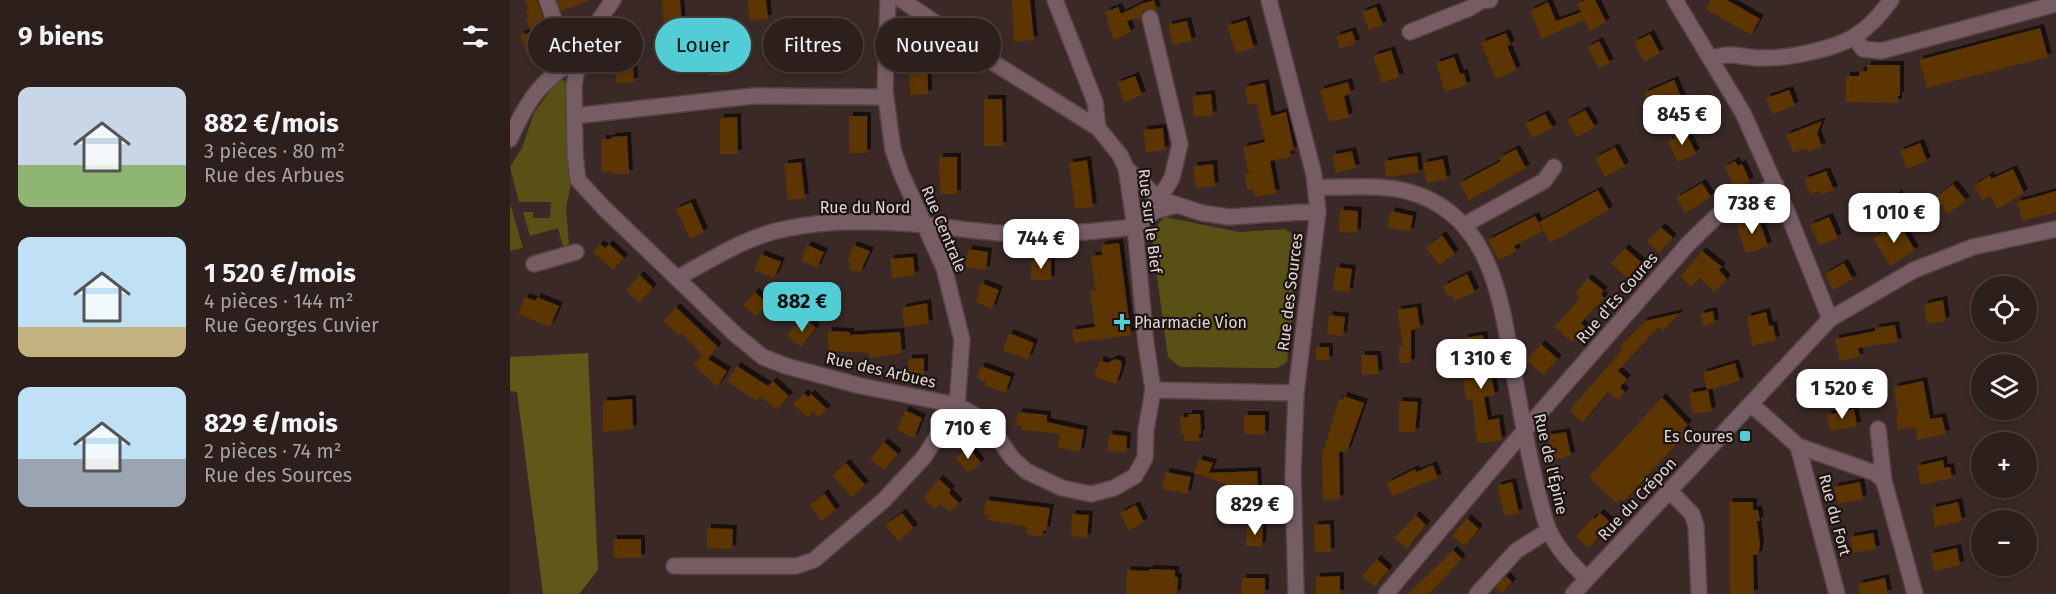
<!DOCTYPE html>
<html lang="fr">
<head>
<meta charset="utf-8">
<style>
	:root { --surface:#2c1f1c; --page:#382c29; --text:#f1f3f6; --muted:#a6a2a3; --line:#483d3b; --accent:#52ccd5 }
	body { margin:0; font-family:"Fira Sans",sans-serif; background:var(--page); color:var(--text); height:100vh; display:flex; flex-direction:column; font-size:22px; white-space:nowrap }
	* { box-sizing:border-box; margin:0 }
	p { font-size:20px; color:var(--muted) }
	.icon { flex:none; width:33px; height:33px; fill:none; stroke:currentColor; stroke-width:2; stroke-linecap:round; stroke-linejoin:round }
	.map { position:relative; flex:1; overflow:hidden }
	.sheet { display:flex; flex-direction:column; background:var(--surface); width:510px }
	.sheet>* { flex:none }
	.guide { position:absolute; left:18px; top:18px; width:570px; height:54px; display:flex; gap:12px }
	.tools { position:absolute; left:1461px; top:276px; display:grid; gap:12px }
	.tools a { display:grid; place-items:center; width:66px; height:66px; border-radius:50%; background:var(--surface); box-shadow:0 3px 9px #0003,0 0 0 2px var(--line); font-size:30px }
	.price { position:absolute; translate:-50% -51px; padding:0 14px; border-radius:12px; background:#fff; color:#222; font-size:20px; line-height:39px; filter:drop-shadow(0 2px 3px #0008) }
	.price::after { content:''; position:absolute; left:50%; top:36px; width:18px; height:14px; margin-left:-9px; background:inherit; clip-path:polygon(0 0,100% 0,50% 100%) }
	.price.active { background:var(--accent); color:#111 }
	ul { padding:0; list-style:none }
	li { display:flex; align-items:center; gap:18px; height:150px; padding:0 18px }
	li span { display:grid; place-items:center; flex:none; width:168px; height:120px; border-radius:12px; color:#555 }
	li>.icon { margin-inline-start:auto }
	span .icon { width:72px; height:72px; fill:#fffc; stroke-width:1 }
	li b { font-size:26px }
	h2 { display:flex; justify-content:space-between; align-items:center; height:72px; padding:0 18px; font-size:26px }
	.tag { padding:0 21px; border-radius:27px; background:var(--surface); box-shadow:0 3px 9px #0003,0 0 0 2px var(--line); font-size:21px; line-height:54px }
	.tag.active { background:var(--accent); color:#111 }
	main { display:flex; flex:1; min-height:0 }
	.map>svg:first-child { display:block }
	.green { fill:#595015 }
	.forest { fill:#605719 }
	.building { fill:#5b3501; filter:url(#shadow) }
	.lines { fill:none; stroke-linecap:round; stroke-linejoin:round }
	.minor-casing { stroke:#554542; stroke-width:18 }
	.minor { stroke:#775c64; stroke-width:15 }
	.poi-dot { fill:#52ccd5; stroke:#1c1413; stroke-width:2 }
	.labels { text-anchor:middle; dominant-baseline:central; stroke-width:4.5; stroke-linejoin:round; paint-order:stroke }
	.street-label { font-size:16px; fill:#e1d6d3; stroke:#1c1413 }
	.poi-label { font-size:16px; fill:#e1d6d3; stroke:#1c1413; text-anchor:start }
</style>
</head>
<body>
<main>
<section class="sheet">
<h2>9 biens<svg class="icon" aria-label="filters" viewBox="0 0 24 24"><path d="M4 7h16M4 17h16"/><circle cx="9" cy="7" r="2"/><circle cx="15" cy="17" r="2"/></svg></h2>
<ul>
<li><span style="background:linear-gradient(#c9d6e8 65%,#8fb573 0)"><svg class="icon" aria-label="home" viewBox="0 0 24 24"><path d="M3 11l9-7 9 7M6 9v11h12V9"/></svg></span><div><b>882 €/mois</b><p>3 pièces · 80 m²</p><p>Rue des Arbues</p></div></li>
<li><span style="background:linear-gradient(#bfe0f5 75%,#c2b280 0)"><svg class="icon" aria-label="home" viewBox="0 0 24 24"><path d="M3 11l9-7 9 7M6 9v11h12V9"/></svg></span><div><b>1 520 €/mois</b><p>4 pièces · 144 m²</p><p>Rue Georges Cuvier</p></div></li>
<li><span style="background:linear-gradient(#bfe0f5 60%,#9aa5b1 0)"><svg class="icon" aria-label="home" viewBox="0 0 24 24"><path d="M3 11l9-7 9 7M6 9v11h12V9"/></svg></span><div><b>829 €/mois</b><p>2 pièces · 74 m²</p><p>Rue des Sources</p></div></li>
</ul>
</section>
<div class="map">
<svg width="1546" height="594" viewBox="0 0 1546 594">
	<defs>
		<filter id="shadow"><feDropShadow dx="4" dy="-4" stdDeviation="0" flood-color="#0009"/></filter>
	</defs>
	<rect width="100%" height="100%" fill="#3a2926"/>
	<path class="green" d="M51,79L59,84L62,179L56,208L59,244L54,250L48,228L20,236L13,212H23V218H40L41,202H9L0,167L12,148L24,113L43,87Z
		M0,203L13,248L0,251Z
		M655,217L729,232L775,229L790,239L777,362L767,368L670,367L658,357L641,232Z"/>
	<path class="forest" d="M78,353L88,570L69,594H33L7,392L0,391V357Z"/>
	<path class="building" d="M15,0H27L45,51L49,57L40,65L38,57L21,64L10,35L21,32L16,18L18,17L16,10L19,9Z
		M47,0H78V1L51,11Z
		M152,0H170L172,25L154,26Z
		M238,0H256L258,19L239,20Z
		M502,0H520L524,40L504,42Z
		M644,0L647,11L637,9L633,11L631,17L617,21L621,32L604,40L596,21L599,20L595,12L608,7L611,14L631,4Z
		M1075,0H1085L1096,22L1080,31L1072,14L1074,20L1032,39L1020,11L1038,2L1046,21L1071,12L1067,4Z
		M1201,0H1217L1250,19L1241,35L1196,9Z
		M866,7L873,25L859,30L852,12Z
		M736,20L744,48L726,53L717,26Z
		M677,21L682,41L663,45L658,25Z
		M310,28L313,68L295,69L292,29Z
		M1530,28L1538,57L1417,88L1409,60Z
		M842,31L846,43L830,49L826,36Z
		M996,33L1001,45L997,46L1007,70L986,79L971,43Z
		M214,34L217,75L199,76L196,35Z
		M1140,34L1150,53L1134,62L1124,42Z
		M121,41L124,82L106,83L103,42Z
		M1089,41L1100,63L1088,68L1078,47Z
		M417,47L418,94L400,95L398,48Z
		M881,50L890,77L872,83L863,56Z
		M944,57L950,74L954,73L957,85L935,92L926,63Z
		M1357,65H1390V96H1388V103L1336,102V76H1349L1350,71H1357Z
		M625,76L632,95L615,102L607,83Z
		M1164,80L1174,104L1143,117L1134,93Z
		M838,82L841,93L834,96L839,117L819,122L810,90Z
		M755,83L761,116L776,112L784,150L780,151L781,157L760,161L766,193L745,197L743,189L737,190L735,174H739L733,147L755,142L746,103L738,105L735,87Z
		M1279,90L1285,106L1262,114L1256,98Z
		M701,94L703,115L684,117L682,96Z
		M474,99H492L493,146H474Z
		M1075,110L1085,127L1067,137L1057,120Z
		M1035,114L1043,128L1022,138L1015,124Z
		M339,116H357V153H339Z
		M227,117L228,154H210V118Z
		M1312,121L1307,133L1312,147L1297,152L1296,148L1283,153L1276,135Z
		M653,128L655,150L636,152L633,130Z
		M1174,129L1186,153L1168,162L1158,141L1165,138L1163,135Z
		M117,136L119,174H102V172H92V139H101V137Z
		M1410,143L1417,161L1397,169L1390,151Z
		M1105,147L1115,166L1095,177L1085,158Z
		M1006,149L1016,168L959,200L950,183L991,161L989,158Z
		M842,151L846,168L826,173L822,155Z
		M907,156L909,173L876,177L874,161Z
		M429,157H447V194H430Z
		M933,159L937,179L917,183L913,163Z
		M577,160L583,207L565,209L559,163Z
		M1225,161L1228,166L1232,164L1240,181L1225,189L1215,167Z
		M291,162L295,198L278,200L274,164Z
		M703,164L705,186L686,188L683,166Z
		M1503,169L1514,193L1488,209L1480,196L1473,200L1464,186L1480,175L1481,179Z
		M1316,171L1324,190L1311,195L1310,191L1300,194L1294,179Z
		M1192,183L1201,197L1175,213L1166,198Z
		M1443,184L1456,200L1438,214L1425,198Z
		M1088,190L1099,210L1040,243L1029,222Z
		M1546,191V212L1513,221L1507,202Z
		M1388,194L1402,217L1390,224L1377,201Z
		M181,202L194,232L180,239L166,209Z
		M830,210L848,211L847,233L829,232Z
		M881,211L903,216L900,232L877,227Z
		M1025,216L1033,231L1004,246L1007,251L989,260L978,240Z
		M1248,217L1258,246L1236,254L1226,224Z
		M1319,217L1328,238L1309,245L1300,225Z
		M1388,222L1405,250L1380,266L1363,238Z
		M1151,227L1163,238L1149,253L1137,242Z
		M932,235L945,254L929,265L916,248Z
		M609,243L621,335L564,343L562,330L585,327L580,291L585,290L581,256L592,255L591,245Z
		M90,244L95,248L99,244L114,258L103,270L83,252Z
		M297,245L314,252L307,268L291,261Z
		M343,245L360,251L350,273L339,269L341,263L337,261Z
		M1115,248L1132,263L1118,279L1101,263Z
		M458,249L478,252L476,270L455,267Z
		M1192,251L1212,267L1209,270L1217,279L1204,292L1190,278L1181,287L1171,276Z
		M251,254L271,262L264,278L244,271Z
		M403,257L405,275L382,278L380,259Z
		M541,259V280H521V260Z
		M1334,263L1343,279L1323,290L1315,274Z
		M826,267L842,269L839,292L823,290Z
		M957,274L965,292L944,301L941,295L937,296L933,286Z
		M130,275L143,288L129,303L116,290Z
		M1078,278L1094,291L1091,294L1094,298L1071,323L1075,327L1062,342L1044,327L1070,298L1065,293Z
		M471,283L489,290L482,309L466,302Z
		M245,292L258,304L246,316L233,305Z
		M15,297L26,301L27,297L49,306L40,327L8,314Z
		M1433,300L1436,321L1417,324L1414,304Z
		M417,303L419,324L394,327L392,308Z
		M166,307L208,347L198,359L217,371L207,387L184,365L192,355L194,357L171,333L169,336L153,321Z
		M907,307L910,328L901,330V363H889V346L893,347L887,310Z
		M1203,311L1205,323L1193,326L1190,314Z
		M1256,312L1259,326L1263,325L1266,340L1242,346L1237,317Z
		M1170,313L1153,331L1149,327L1108,371L1117,379L1110,387L1115,392L1108,400L1098,392L1073,423L1059,411L1112,350L1109,347L1135,321Z
		M819,315L835,317L833,336L817,334Z
		M297,320L306,328L291,347L277,336L288,323L292,326Z
		M1385,325L1388,342L1348,348L1350,357L1330,361L1325,339L1365,331V328Z
		M318,331L340,332V335L390,332L392,353L359,358V353L318,351Z
		M499,333L524,343L518,359L493,351Z
		M973,335L985,395L974,397L978,420L989,418L992,440L973,443L967,442L962,399L956,400L953,380L962,379L954,338Z
		M1031,344L1048,359L1033,375L1016,360Z
		M806,347H819V360H806Z
		M851,355H867L869,374L852,375Z
		M414,358V375H399L398,359Z
		M605,359L611,361L612,366L606,384L584,377L590,360L597,363Z
		M1225,363L1230,381L1197,390L1193,373Z
		M227,366L258,386L263,381L279,396L267,410L250,396L247,401L217,382Z
		M471,366L501,377L495,393L475,386L476,382L467,378Z
		M1413,381L1420,419L1432,417L1436,434L1407,440L1406,427L1388,430L1386,417H1388L1384,387Z
		M1198,390L1202,411L1183,414L1179,393Z
		M294,393L298,397L301,394L317,409L309,417L303,412L298,418L283,404Z
		M834,396L854,403L837,451L829,452L830,499L813,500L812,456L829,399L832,400Z
		M1152,397L1178,425L1174,429L1178,432L1114,501L1111,498L1106,503L1079,477Z
		M122,399L123,429L93,432V401Z
		M889,401L908,402L905,432H889Z
		M1344,409L1347,426L1320,431L1317,415Z
		M395,410L412,418L404,438L387,430Z
		M509,412L537,415V422L574,430L570,452L548,448L550,434L512,430V425H504Z
		M678,414H690L691,434H689V441H674V434H671L670,417H678Z
		M734,415H755V435L734,434Z
		M1056,432L1061,456L1042,460L1037,435Z
		M599,434L617,436L616,452L597,451Z
		M374,442L388,454L374,470L360,459Z
		M458,447L471,463L458,473L445,458Z
		M689,459L703,463L699,473L747,471L748,489L718,491V485L684,473Z
		M1433,460L1434,468L1440,467L1442,478L1411,485L1407,466Z
		M336,463L355,485L342,497L322,475Z
		M923,465L928,478L882,496L877,483L905,469L906,472Z
		M656,472L681,477L677,494L652,489Z
		M429,479L441,490L439,493L449,503L440,512L430,504L425,509L413,498Z
		M1002,482L1009,513L995,516L987,486Z
		M1350,482L1353,499L1328,504L1324,487Z
		M314,493L326,510L311,521L300,505Z
		M476,500L540,508L536,531L533,530L532,537L516,534L517,527L478,520L479,515L473,514Z
		M1219,502H1243V510H1248L1250,521H1247L1250,545L1248,555H1243L1244,594H1220Z
		M1448,502L1452,521L1425,527L1422,508Z
		M626,505L634,522L619,531L610,513Z
		M392,513L404,528L388,541L375,525Z
		M1090,513L1101,523L1079,548L1066,537L1083,517L1084,519Z
		M562,514L579,515L577,538L561,536Z
		M906,515L916,525L897,549L884,538Z
		M957,518L969,529L955,546L942,536Z
		M820,524L821,552H805L804,525Z
		M737,526H753L752,546H736Z
		M197,528L223,529L222,549L197,548Z
		M1363,533L1366,549L1343,553L1340,537Z
		M103,539H131V558H104Z
		M1447,548L1450,565L1424,571L1420,554Z
		M943,550L952,559L919,594H898Z
		M867,559L879,570L864,587L852,576Z
		M639,569L665,570V577H668L667,594H616L617,570L639,571Z
		M830,576V594H806V577Z
		M996,576L1002,582L992,594L985,588Z
		M732,578H755V594H732Z
		M1375,578L1378,594H1350L1348,584Z"/>
	<g class="lines">
		<g class="minor-casing">
			<path id="minor" d="M103,0L79,35L69,57L64,86L65,155L68,180L94,208L226,335L253,357L276,366L351,386L447,405L477,422L502,458L516,471L552,488L581,494L604,488L625,476L635,458L636,430L643,390L636,344L625,227L616,168L610,155L588,128L585,102L545,0
				M392,0L484,63L588,128
				M759,0L804,175L808,211L786,393L783,473L786,594
				M1165,0L1233,113L1278,214L1320,319
				M640,18L670,144L662,178L649,199
				M900,32L960,8L971,1L980,0
				M1344,37L1353,49L1371,51L1546,4
				M1202,58C1224,51 1231,58 1252,58C1275,59 1326,49 1345,36C1360,27 1371,14 1381,0
				M64,116L243,96L376,97
				M0,139C18,99 31,80 69,57L54,48L37,0
				M616,168L649,199L692,213L719,217L808,211
				M805,187C834,188 868,184 896,191C982,213 991,301 1004,374C1010,408 1016,442 1024,476C1028,493 1032,512 1038,528C1046,548 1062,564 1077,579
				M954,225L1034,181L1044,167
				M625,227L645,211L666,205
				M24,264L66,252
				M167,278C201,260 237,236 275,229C320,219 370,221 416,225C448,228 480,234 512,234C550,235 588,231 625,227
				M643,390L786,393
				M1241,404L1288,446L1365,473L1374,481L1405,594
				M1368,429L1374,481
				M1288,446L1327,594
				M1159,490L1182,514L1186,526L1189,594
				M164,566H286L304,560L374,500L414,457L447,405L452,340L434,268L391,173L383,150L375,91L378,0
				M876,594L1014,431L1179,243L1209,214L1266,185
				M967,594L1006,551L1039,530
				M1063,594L1320,319L1404,270L1463,247L1546,229"/>
		</g>
		<use href="#minor" class="minor"/>
	</g>
	<g class="poi-dot">
		<path d="M609 313h6v6h6v6h-6v6h-6v-6h-6v-6h6z"/>
		<rect x="1229" y="430" width="12" height="12" rx="3"/>
	</g>
	<g class="labels">
		<g class="street-label">
			<text x="355" y="207">Rue du Nord</text>
			<text transform="translate(640 221) rotate(83)">Rue sur le Bief</text>
			<text transform="translate(434 229) rotate(67)">Rue Centrale</text>
			<text transform="translate(780 292) rotate(-83)">Rue des Sources</text>
			<text transform="translate(1107 298) rotate(-49)">Rue d'Es Coures</text>
			<text transform="translate(371 370) rotate(13)">Rue des Arbues</text>
			<text transform="translate(1041 464) rotate(77)">Rue de l'Épine</text>
			<text transform="translate(1127 499) rotate(-47)">Rue du Crépon</text>
			<text transform="translate(1325 515) rotate(75)">Rue du Fort</text>
		</g>
		<g class="poi-label">
			<text x="624" y="322">Pharmacie Vion</text>
			<text x="1223" y="436" text-anchor="end">Es Coures</text>
		</g>
	</g>
</svg>
<div class="tools">
<a><svg class="icon" aria-label="locate" viewBox="0 0 24 24"><circle cx="12" cy="12" r="6"/><path d="M12 2v4M12 18v4M2 12h4M18 12h4"/></svg></a>
<a><svg class="icon" aria-label="layers" viewBox="0 0 24 24"><path d="M12 4l9 5-9 5-9-5zM3 14l9 5 9-5"/></svg></a>
<a>+</a>
<a>−</a>
</div>
<b class="price" style="left:1172px;top:146px">845 €</b>
<b class="price" style="left:1242px;top:235px">738 €</b>
<b class="price" style="left:1384px;top:244px">1 010 €</b>
<b class="price" style="left:531px;top:270px">744 €</b>
<b class="price active" style="left:292px;top:333px">882 €</b>
<b class="price" style="left:971px;top:390px">1 310 €</b>
<b class="price" style="left:1332px;top:420px">1 520 €</b>
<b class="price" style="left:458px;top:460px">710 €</b>
<b class="price" style="left:745px;top:536px">829 €</b>
<div class="guide">
<a class="tag">Acheter</a>
<a class="tag active">Louer</a>
<a class="tag">Filtres</a>
<a class="tag">Nouveau</a>
</div>
</div>
</main>
</body>
</html>
